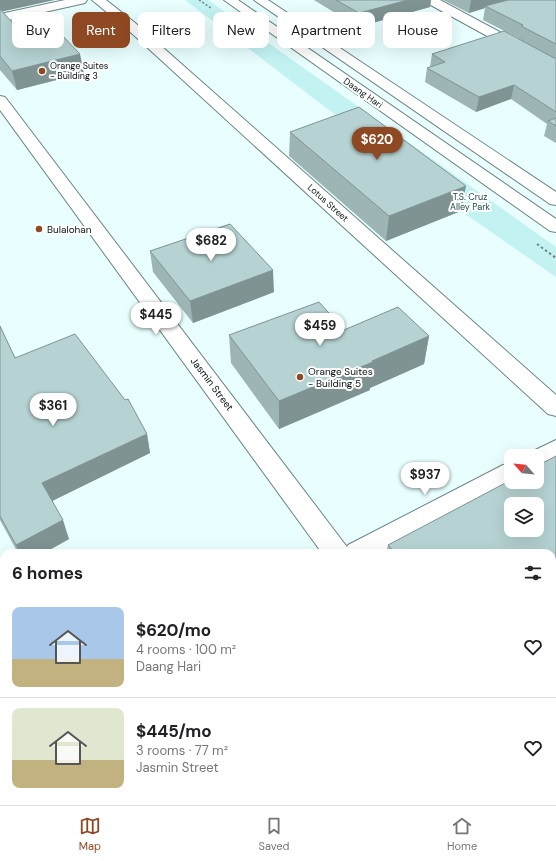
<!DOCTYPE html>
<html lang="en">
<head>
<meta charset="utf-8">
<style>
	:root { --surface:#fff; --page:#f6f6f6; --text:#202124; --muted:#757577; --line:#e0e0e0; --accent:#8f4922 }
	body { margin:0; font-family:"DM Sans",sans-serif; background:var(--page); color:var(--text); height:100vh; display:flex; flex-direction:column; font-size:15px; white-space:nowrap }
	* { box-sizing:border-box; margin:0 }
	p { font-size:13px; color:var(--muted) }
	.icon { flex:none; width:22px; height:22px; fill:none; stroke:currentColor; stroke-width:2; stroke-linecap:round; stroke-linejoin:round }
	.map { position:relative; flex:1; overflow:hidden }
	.sheet { position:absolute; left:0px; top:549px; width:556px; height:256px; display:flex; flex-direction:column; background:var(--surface); border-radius:12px 12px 0 0; box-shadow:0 4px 16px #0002 }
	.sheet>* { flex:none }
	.top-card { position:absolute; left:12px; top:12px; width:532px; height:36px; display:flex; gap:8px }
	.needle { width:26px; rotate:297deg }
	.buttons { position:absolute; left:504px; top:449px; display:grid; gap:8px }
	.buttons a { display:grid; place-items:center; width:40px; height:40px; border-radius:8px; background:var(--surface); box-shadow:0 4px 16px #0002; font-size:20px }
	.price { position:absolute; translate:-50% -34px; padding:0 9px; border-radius:14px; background:#fff; color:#222; font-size:13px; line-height:26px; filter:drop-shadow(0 1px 2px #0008) }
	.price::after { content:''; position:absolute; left:50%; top:24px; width:12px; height:9px; margin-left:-6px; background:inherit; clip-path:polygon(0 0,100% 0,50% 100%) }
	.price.active { background:var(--accent); color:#fff }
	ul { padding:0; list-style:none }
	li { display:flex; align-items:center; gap:12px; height:100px; padding:0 12px }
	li+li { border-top:1px solid var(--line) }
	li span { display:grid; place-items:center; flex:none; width:112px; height:80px; border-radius:8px; color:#555 }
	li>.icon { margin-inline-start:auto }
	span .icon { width:48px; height:48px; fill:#fffc; stroke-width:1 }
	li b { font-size:17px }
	h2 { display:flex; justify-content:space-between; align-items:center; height:48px; padding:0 12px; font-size:17px }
	.chip { padding:0 14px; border-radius:8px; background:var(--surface); box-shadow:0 4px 16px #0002; font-size:14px; line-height:36px }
	.chip.active { background:var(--accent); color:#fff }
	.dock { display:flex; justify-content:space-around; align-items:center; height:56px; border-top:1px solid var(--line); background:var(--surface); font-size:11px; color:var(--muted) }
	.dock a { display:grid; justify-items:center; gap:2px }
	.dock .active { color:var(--accent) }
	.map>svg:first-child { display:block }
	.green { fill:#c3f2f3 }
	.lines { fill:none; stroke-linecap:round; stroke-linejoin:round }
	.minor-casing { stroke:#6b8484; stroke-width:2 }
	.major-casing { stroke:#6b8484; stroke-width:2 }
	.path-far1 { stroke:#728282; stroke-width:1.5; stroke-dasharray:2 2; stroke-linecap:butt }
	.path { stroke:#728282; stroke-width:2; stroke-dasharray:2.5 2.5; stroke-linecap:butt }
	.minor { fill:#fff; fill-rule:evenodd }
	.major { fill:#fff; fill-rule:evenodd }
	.wall { fill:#9db5b5 }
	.shaded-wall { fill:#7f9393 }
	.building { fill:#b6d2d2; stroke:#7f9393; fill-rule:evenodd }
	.poi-dot { fill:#8f4922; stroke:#fff; stroke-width:1.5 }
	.labels { text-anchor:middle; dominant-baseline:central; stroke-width:4; stroke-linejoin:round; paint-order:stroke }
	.far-poi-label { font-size:9px; fill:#091313; stroke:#fff; text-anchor:start }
	.far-street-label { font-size:9px; fill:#091313; stroke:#fff }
	.far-park-label { font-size:9px; fill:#1b4748; stroke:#fff }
	.poi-label { font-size:10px; fill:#091313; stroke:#fff; text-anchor:start }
	.street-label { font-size:10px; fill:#091313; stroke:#fff }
</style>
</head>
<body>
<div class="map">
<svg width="556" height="805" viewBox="0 0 556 805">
	<rect width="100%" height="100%" fill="#e9ffff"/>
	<path class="green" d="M185,0H208L556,247V277L461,211Z"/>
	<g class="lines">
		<g class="minor-casing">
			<path id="minor" d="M65,0H87L85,3L0,22V14Z
				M92,0H106L134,22L556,395V416L548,414L126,28Z
				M425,0H440L556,62V72L551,71L427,3Z
				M0,96L5,97L347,547L348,545L503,465L511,463V482H513L381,553H322L0,110Z
				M556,440V460L537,468V456H527L529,453Z
				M0,665L4,667V704L0,703Z
				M4,722V753L0,754V724Z
				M33,801H65L67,805H35Z
				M518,801H551L553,805H520Z"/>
		</g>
		<g class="major-casing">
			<path id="major" d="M224,0H238L556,219V232L550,231Z
				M254,0H268L556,192V205L550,204Z"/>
		</g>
		<path class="path-far1" d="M199,0L211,8"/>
		<path class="path" d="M537,244L556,258"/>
		<use href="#minor" class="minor"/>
		<use href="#major" class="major"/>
	</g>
	<path class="wall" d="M0,0L3,12L27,39L84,73L17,90L0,70Z
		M314,0H431L430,7L358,27Z
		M443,0H556V143L544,136L547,124L511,99L476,112L425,82L427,68L430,67L432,54L518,39V38L483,20L485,8L469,13Z
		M290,132L461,211L386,241L289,156Z
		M150,251L274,292L193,323L153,272Z
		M0,326L15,358L147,434L150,453L52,501L69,539L44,553H18L0,520Z
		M344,330L429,336L424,364L370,388V390L279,429L231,363L229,335Z
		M388,545L552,553H386Z"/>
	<path class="shaded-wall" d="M0,0H55L0,12Z
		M408,0H431L430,7L358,27L359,13Z
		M471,0H514L485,6V8L469,13Z
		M80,54L84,73L17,90L12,71Z
		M514,85L511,99L476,112L479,97Z
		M466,186L461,211L386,241L389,216Z
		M273,270L274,292L193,323L190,301Z
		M429,336L424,364L370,388V390L279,429V401Z
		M147,434L150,453L48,503L42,483Z
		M63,520L69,539L44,553H19L16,545Z
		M556,608V624L552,626V610Z"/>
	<path class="building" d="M336,0H408L359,13Z
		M508,0H556V44L521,26L523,25L485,6Z
		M0,9L27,39L58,31L80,54L12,71L0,56Z
		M504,31L554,58H556V112L514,85L479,97L427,68L445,62L432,54Z
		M359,107L466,186L389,216L290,132Z
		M556,118V126L548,121Z
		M230,224L273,270L190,301L150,251Z
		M319,302L344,330L398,307L429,336L372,361L373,362L279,401L229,335Z
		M0,326L15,358L75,334L125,400L128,399L147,434L42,483L63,520L16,545L0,516Z
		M556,456V608L552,610V553H395L388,545L511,480V482H537V466ZM511,504H537V530H511Z"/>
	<g class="poi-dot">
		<circle cx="42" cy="71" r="4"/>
		<circle cx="39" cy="229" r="4"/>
		<circle cx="300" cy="377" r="4"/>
	</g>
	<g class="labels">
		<g class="far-poi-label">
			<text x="50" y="66">Orange Suites<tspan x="50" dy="10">- Building 3</tspan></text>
		</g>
		<g class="far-street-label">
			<text transform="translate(363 93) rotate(35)">Daang Hari</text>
			<text transform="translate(328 203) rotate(42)">Lotus Street</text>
		</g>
		<g class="far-park-label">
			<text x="470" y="197">T.S. Cruz<tspan x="470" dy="10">Alley Park</tspan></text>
		</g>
		<g class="poi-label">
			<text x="47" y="229">Bulalohan</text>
			<text x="308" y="371">Orange Suites<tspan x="308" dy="12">- Building 5</tspan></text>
		</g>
		<g class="street-label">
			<text transform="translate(212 384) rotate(53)">Jasmin Street</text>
		</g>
	</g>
</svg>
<div class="buttons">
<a><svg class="needle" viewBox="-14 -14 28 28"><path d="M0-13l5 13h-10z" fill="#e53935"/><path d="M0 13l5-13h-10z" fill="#757577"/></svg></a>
<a><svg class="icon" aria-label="layers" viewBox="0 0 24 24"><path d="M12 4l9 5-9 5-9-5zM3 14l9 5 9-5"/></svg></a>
</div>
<b class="price active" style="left:377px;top:161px">$620</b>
<b class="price" style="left:211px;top:262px">$682</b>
<b class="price" style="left:156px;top:336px">$445</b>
<b class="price" style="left:320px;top:347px">$459</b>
<b class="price" style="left:53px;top:427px">$361</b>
<b class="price" style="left:425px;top:496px">$937</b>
<div class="top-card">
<a class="chip">Buy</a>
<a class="chip active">Rent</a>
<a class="chip">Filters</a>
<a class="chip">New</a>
<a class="chip">Apartment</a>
<a class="chip">House</a>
</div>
<section class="sheet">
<h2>6 homes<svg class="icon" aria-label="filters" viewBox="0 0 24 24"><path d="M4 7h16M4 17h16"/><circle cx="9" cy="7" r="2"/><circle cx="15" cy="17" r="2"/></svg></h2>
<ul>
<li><span style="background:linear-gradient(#a9c7e8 65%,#c2b280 0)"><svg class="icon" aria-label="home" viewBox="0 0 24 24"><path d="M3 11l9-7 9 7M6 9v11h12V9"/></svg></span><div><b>$620/mo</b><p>4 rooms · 100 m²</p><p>Daang Hari</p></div><svg class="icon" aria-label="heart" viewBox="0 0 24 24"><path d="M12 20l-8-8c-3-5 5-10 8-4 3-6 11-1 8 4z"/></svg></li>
<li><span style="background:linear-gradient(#dfe7d0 65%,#c2b280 0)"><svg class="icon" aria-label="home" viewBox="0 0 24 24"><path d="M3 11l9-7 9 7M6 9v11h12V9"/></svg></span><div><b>$445/mo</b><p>3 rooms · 77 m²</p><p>Jasmin Street</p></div><svg class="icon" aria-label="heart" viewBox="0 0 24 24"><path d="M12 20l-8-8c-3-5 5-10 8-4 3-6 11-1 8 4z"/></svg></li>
</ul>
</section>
</div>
<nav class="dock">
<a class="active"><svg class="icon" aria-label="map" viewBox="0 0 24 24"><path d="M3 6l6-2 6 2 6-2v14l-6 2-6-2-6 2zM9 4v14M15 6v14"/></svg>Map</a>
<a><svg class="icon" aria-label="saved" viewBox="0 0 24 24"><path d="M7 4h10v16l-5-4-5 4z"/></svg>Saved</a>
<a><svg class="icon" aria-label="home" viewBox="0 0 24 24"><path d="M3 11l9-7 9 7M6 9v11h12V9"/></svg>Home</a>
</nav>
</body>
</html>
